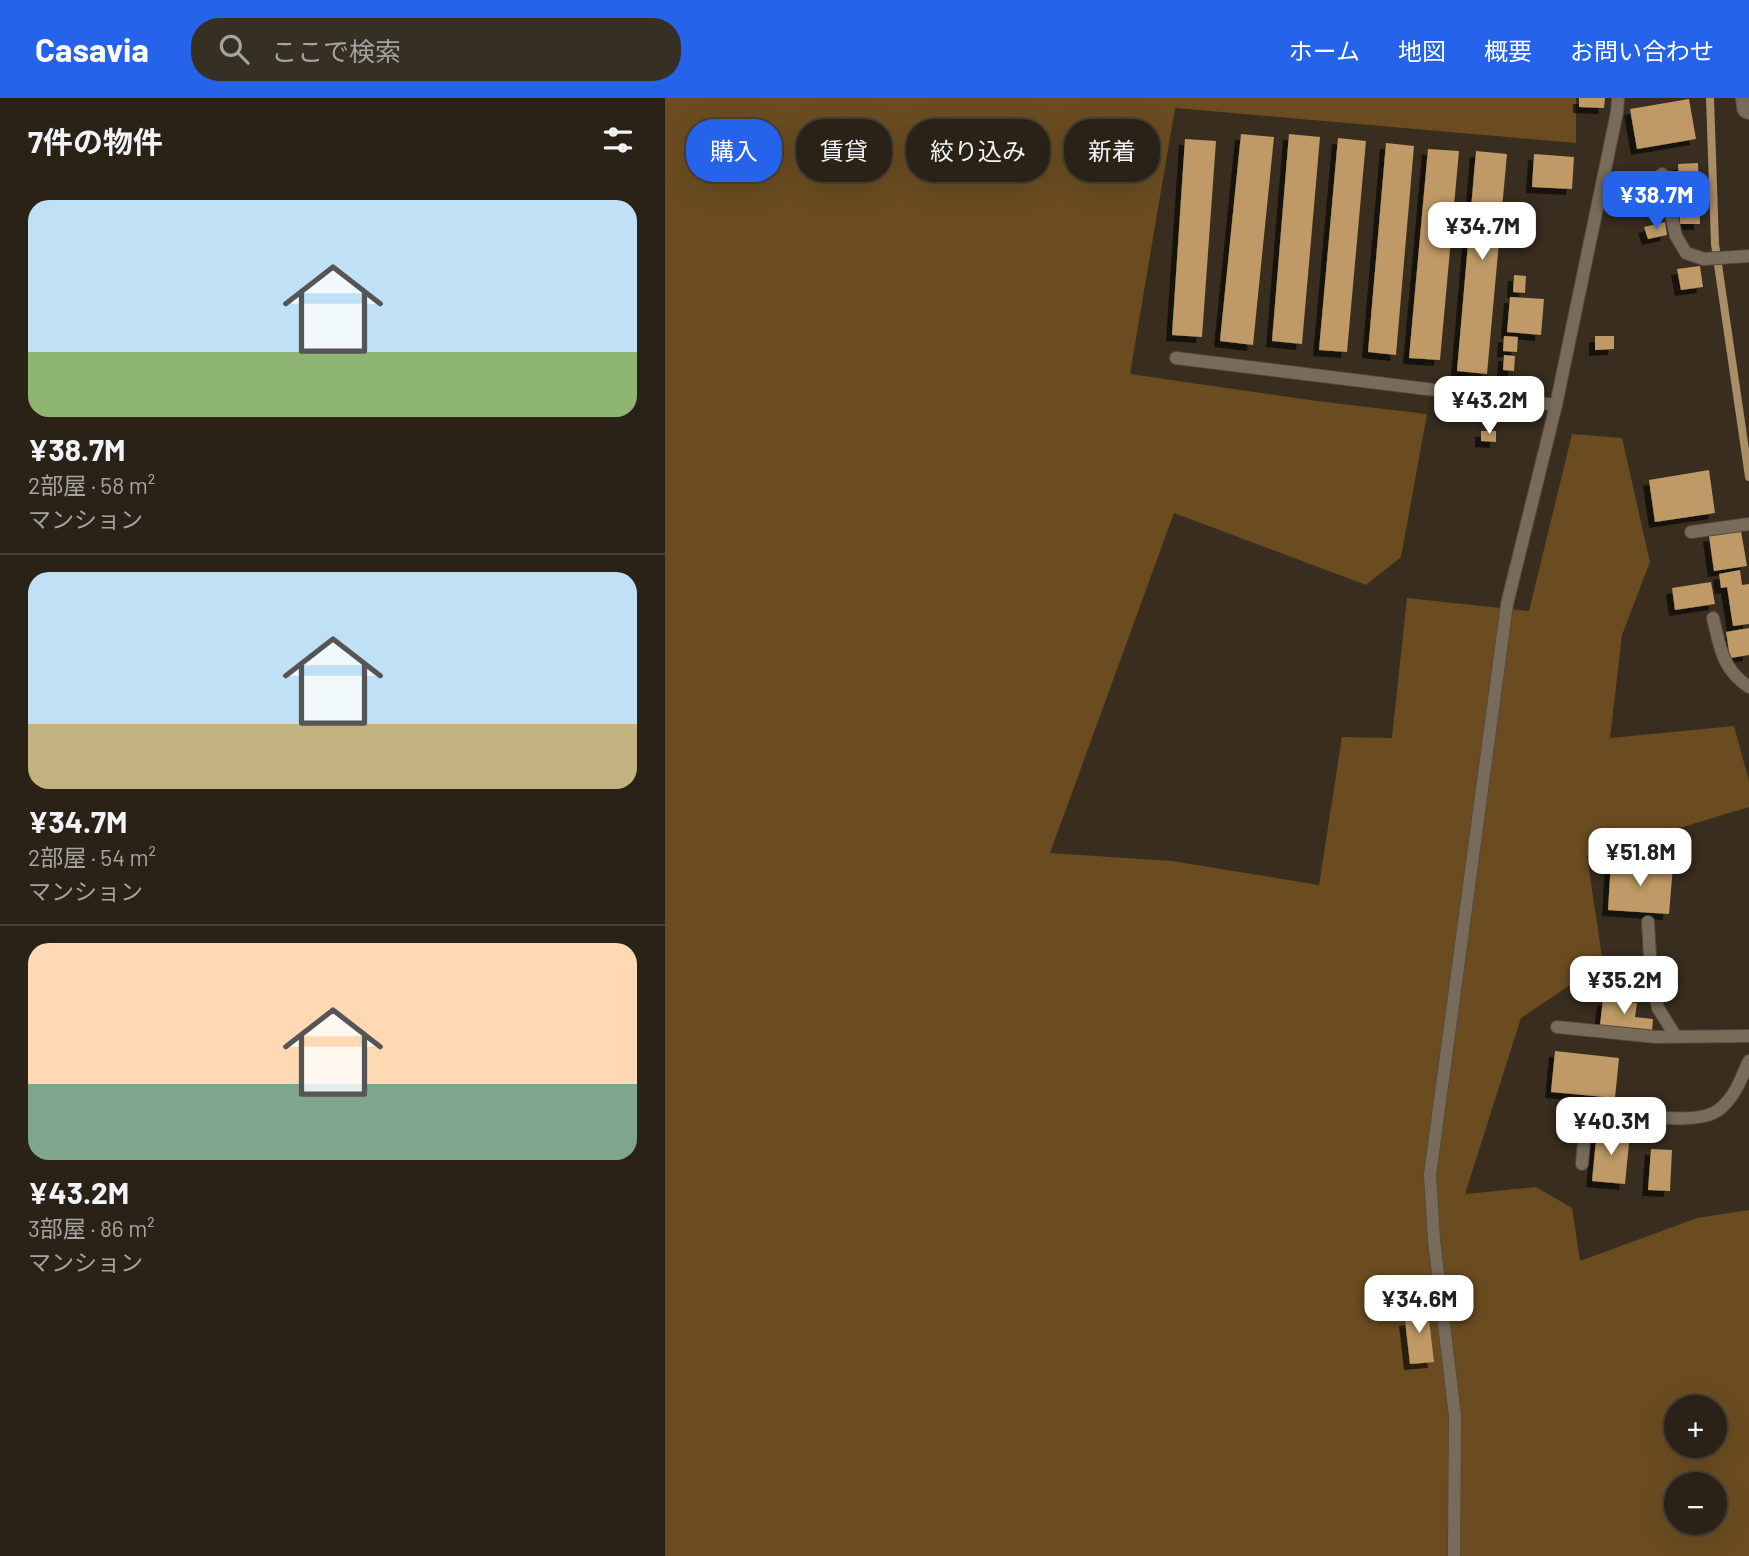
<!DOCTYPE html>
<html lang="ja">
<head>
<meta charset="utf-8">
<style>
	:root { --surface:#2a2216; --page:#362f23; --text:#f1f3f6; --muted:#a5a4a1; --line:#463f35; --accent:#2563eb }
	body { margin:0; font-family:Barlow,"Noto Sans JP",sans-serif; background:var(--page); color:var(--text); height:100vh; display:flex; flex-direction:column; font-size:26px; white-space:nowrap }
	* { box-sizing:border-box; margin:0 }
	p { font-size:23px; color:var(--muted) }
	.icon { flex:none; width:38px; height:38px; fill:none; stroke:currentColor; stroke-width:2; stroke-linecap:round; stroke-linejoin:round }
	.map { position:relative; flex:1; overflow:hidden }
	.panel { display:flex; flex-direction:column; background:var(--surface); width:665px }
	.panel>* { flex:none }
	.top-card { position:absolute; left:21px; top:21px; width:665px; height:63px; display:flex; gap:14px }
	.buttons { position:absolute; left:999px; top:1297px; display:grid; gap:14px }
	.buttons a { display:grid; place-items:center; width:63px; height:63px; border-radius:50%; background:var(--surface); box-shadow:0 7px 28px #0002,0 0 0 2px var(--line); font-size:35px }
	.price { position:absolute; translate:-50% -60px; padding:0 16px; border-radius:14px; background:#fff; color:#222; font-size:23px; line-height:46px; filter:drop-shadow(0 2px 4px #0008) }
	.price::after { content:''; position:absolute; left:50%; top:42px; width:21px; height:16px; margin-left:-10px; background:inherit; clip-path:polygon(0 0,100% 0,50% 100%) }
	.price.selected { background:var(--accent); color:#fff }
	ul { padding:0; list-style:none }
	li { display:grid; align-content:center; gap:14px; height:371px; padding:0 28px }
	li+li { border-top:2px solid var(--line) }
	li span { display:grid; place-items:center; height:217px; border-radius:21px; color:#555 }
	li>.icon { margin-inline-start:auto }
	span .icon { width:126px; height:126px; fill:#fffc; stroke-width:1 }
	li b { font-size:30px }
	h2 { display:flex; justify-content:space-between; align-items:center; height:84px; padding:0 28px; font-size:30px }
	.pill { padding:0 24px; border-radius:28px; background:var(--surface); box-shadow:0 7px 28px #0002,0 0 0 2px var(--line); font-size:24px; line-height:63px }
	.pill.selected { background:var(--accent); color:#fff }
	header { display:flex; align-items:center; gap:42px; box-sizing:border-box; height:98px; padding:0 35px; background:var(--accent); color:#fff }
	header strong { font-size:33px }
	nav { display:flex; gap:38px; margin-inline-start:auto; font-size:24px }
	.search { width:490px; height:63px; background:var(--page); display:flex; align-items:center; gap:18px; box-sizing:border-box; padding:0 24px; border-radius:28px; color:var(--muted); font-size:26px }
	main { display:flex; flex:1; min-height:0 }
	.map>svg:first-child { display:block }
	.green { fill:#6a4c20; fill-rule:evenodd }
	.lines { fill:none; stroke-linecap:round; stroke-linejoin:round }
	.stream { stroke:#aa8e68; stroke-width:8 }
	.building { fill:#bf9966; filter:url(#shadow) }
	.lane-casing { stroke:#534a3d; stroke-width:14 }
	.street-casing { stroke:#534a3d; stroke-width:26 }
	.lane { stroke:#786b5a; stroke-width:12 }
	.street { stroke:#786b5a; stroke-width:24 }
</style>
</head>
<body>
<header>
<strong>Casavia</strong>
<div class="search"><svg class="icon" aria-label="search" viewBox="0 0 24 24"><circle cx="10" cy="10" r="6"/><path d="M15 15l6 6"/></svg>ここで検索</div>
<nav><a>ホーム</a><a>地図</a><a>概要</a><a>お問い合わせ</a></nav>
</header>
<main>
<section class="panel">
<h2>7件の物件<svg class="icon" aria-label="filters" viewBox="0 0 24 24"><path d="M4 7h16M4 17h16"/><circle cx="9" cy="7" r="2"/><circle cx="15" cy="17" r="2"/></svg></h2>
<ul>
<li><span style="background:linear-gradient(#bfe0f5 70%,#8fb573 0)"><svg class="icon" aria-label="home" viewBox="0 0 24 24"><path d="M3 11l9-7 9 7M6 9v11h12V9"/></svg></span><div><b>¥38.7M</b><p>2部屋 · 58 m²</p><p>マンション</p></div></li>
<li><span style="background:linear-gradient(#bfe0f5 70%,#c2b280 0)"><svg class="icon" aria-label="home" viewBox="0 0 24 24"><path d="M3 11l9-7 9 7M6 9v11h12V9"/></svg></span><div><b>¥34.7M</b><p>2部屋 · 54 m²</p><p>マンション</p></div></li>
<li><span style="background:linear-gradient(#ffd9b3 65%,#7fa58c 0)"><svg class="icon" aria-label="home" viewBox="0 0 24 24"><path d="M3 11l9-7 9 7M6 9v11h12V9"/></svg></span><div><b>¥43.2M</b><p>3部屋 · 86 m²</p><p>マンション</p></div></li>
</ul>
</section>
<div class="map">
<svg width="1084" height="1458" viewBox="0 0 1084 1458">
	<defs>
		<filter id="shadow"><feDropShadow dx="-6" dy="6" stdDeviation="0" flood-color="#0009"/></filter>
	</defs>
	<rect width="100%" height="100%" fill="#382d1e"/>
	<path class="green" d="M0,0H911V45L510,10L465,276L652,303L762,316L736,459L701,487L509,415L385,755L507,763L654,787L677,639L727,640L742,500L864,513L907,336L957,340L985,464L957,537L945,640L1069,628L1084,683V709L922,758L938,865L856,920L800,1096L871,1089L907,1110L915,1163L1032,1120L1084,1112V1458H0ZM1012,1309H1050V1348H1012ZM1012,1386H1050V1424H1012Z"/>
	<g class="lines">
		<path class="stream" d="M1045,0L1050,146L1084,379"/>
	</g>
	<path class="building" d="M914,0H940L939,10L914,9Z
		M1024,1L1031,41L972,51L965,11Z
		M576,36L609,39L588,247L555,243Z
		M624,36L655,39L637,246L607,243Z
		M673,40L701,43L682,254L654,252Z
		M520,41L551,43L537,239L507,237Z
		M721,45L749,48L731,257L703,254Z
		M763,51L794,53L775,262L744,260Z
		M811,53L842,56L822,276L792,273Z
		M869,56L909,59L907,91L867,89Z
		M1033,65L1035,126H1015L1013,66Z
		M1000,124L1002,137L983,141L979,129Z
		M1035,168L1038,189L1016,192L1012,171Z
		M849,177L861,178L860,195L848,194Z
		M845,199L879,201L876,237L842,234Z
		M839,238L853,239L852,254L838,253Z
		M930,238H949V251L930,252Z
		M839,257L850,258L849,273L838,272Z
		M816,333H831V344L816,343Z
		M1044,372L1050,415L990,424L984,382Z
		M1076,433L1082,468L1049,473L1044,438Z
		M1075,472L1077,487L1084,486V526L1068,528L1062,489L1056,490L1054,476Z
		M1046,484L1050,506L1010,512L1007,490Z
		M1084,530V557L1065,560L1061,534Z
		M946,764L1008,768L1004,816L943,812Z
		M938,901L972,905L970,919L988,921L987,934L935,927Z
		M890,953L954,960L950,1000L886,994Z
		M932,1032L965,1035L960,1086L927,1083Z
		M986,1051L1007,1052L1005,1093L983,1092Z
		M762,1205L769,1264L745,1266L740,1222L746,1221L744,1207Z"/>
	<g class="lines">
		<g class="lane-casing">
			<path id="lane" d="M997,76L1011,138L1021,155L1039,161L1084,158
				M511,260L891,307
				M1026,434L1084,426
				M1048,520C1055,549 1057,571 1084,589
				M983,824L986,876L993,910L1011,939
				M892,929L991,939L1084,938
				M917,1066L922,1008C953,1013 1033,1032 1056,1010C1071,997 1076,980 1084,963
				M789,1458L790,1318L769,1142L765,1077L842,506L891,307L952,14L953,0"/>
		</g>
		<g class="street-casing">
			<path id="street" d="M1083,0L1084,9"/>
		</g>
		<use href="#lane" class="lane"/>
		<use href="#street" class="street"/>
	</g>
</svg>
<div class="buttons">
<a>+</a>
<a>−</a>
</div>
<b class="price selected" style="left:991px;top:133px">¥38.7M</b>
<b class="price" style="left:817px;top:164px">¥34.7M</b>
<b class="price" style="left:824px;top:338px">¥43.2M</b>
<b class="price" style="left:975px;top:790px">¥51.8M</b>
<b class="price" style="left:959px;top:918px">¥35.2M</b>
<b class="price" style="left:946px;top:1059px">¥40.3M</b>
<b class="price" style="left:754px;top:1237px">¥34.6M</b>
<div class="top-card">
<a class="pill selected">購入</a>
<a class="pill">賃貸</a>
<a class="pill">絞り込み</a>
<a class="pill">新着</a>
</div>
</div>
</main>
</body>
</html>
